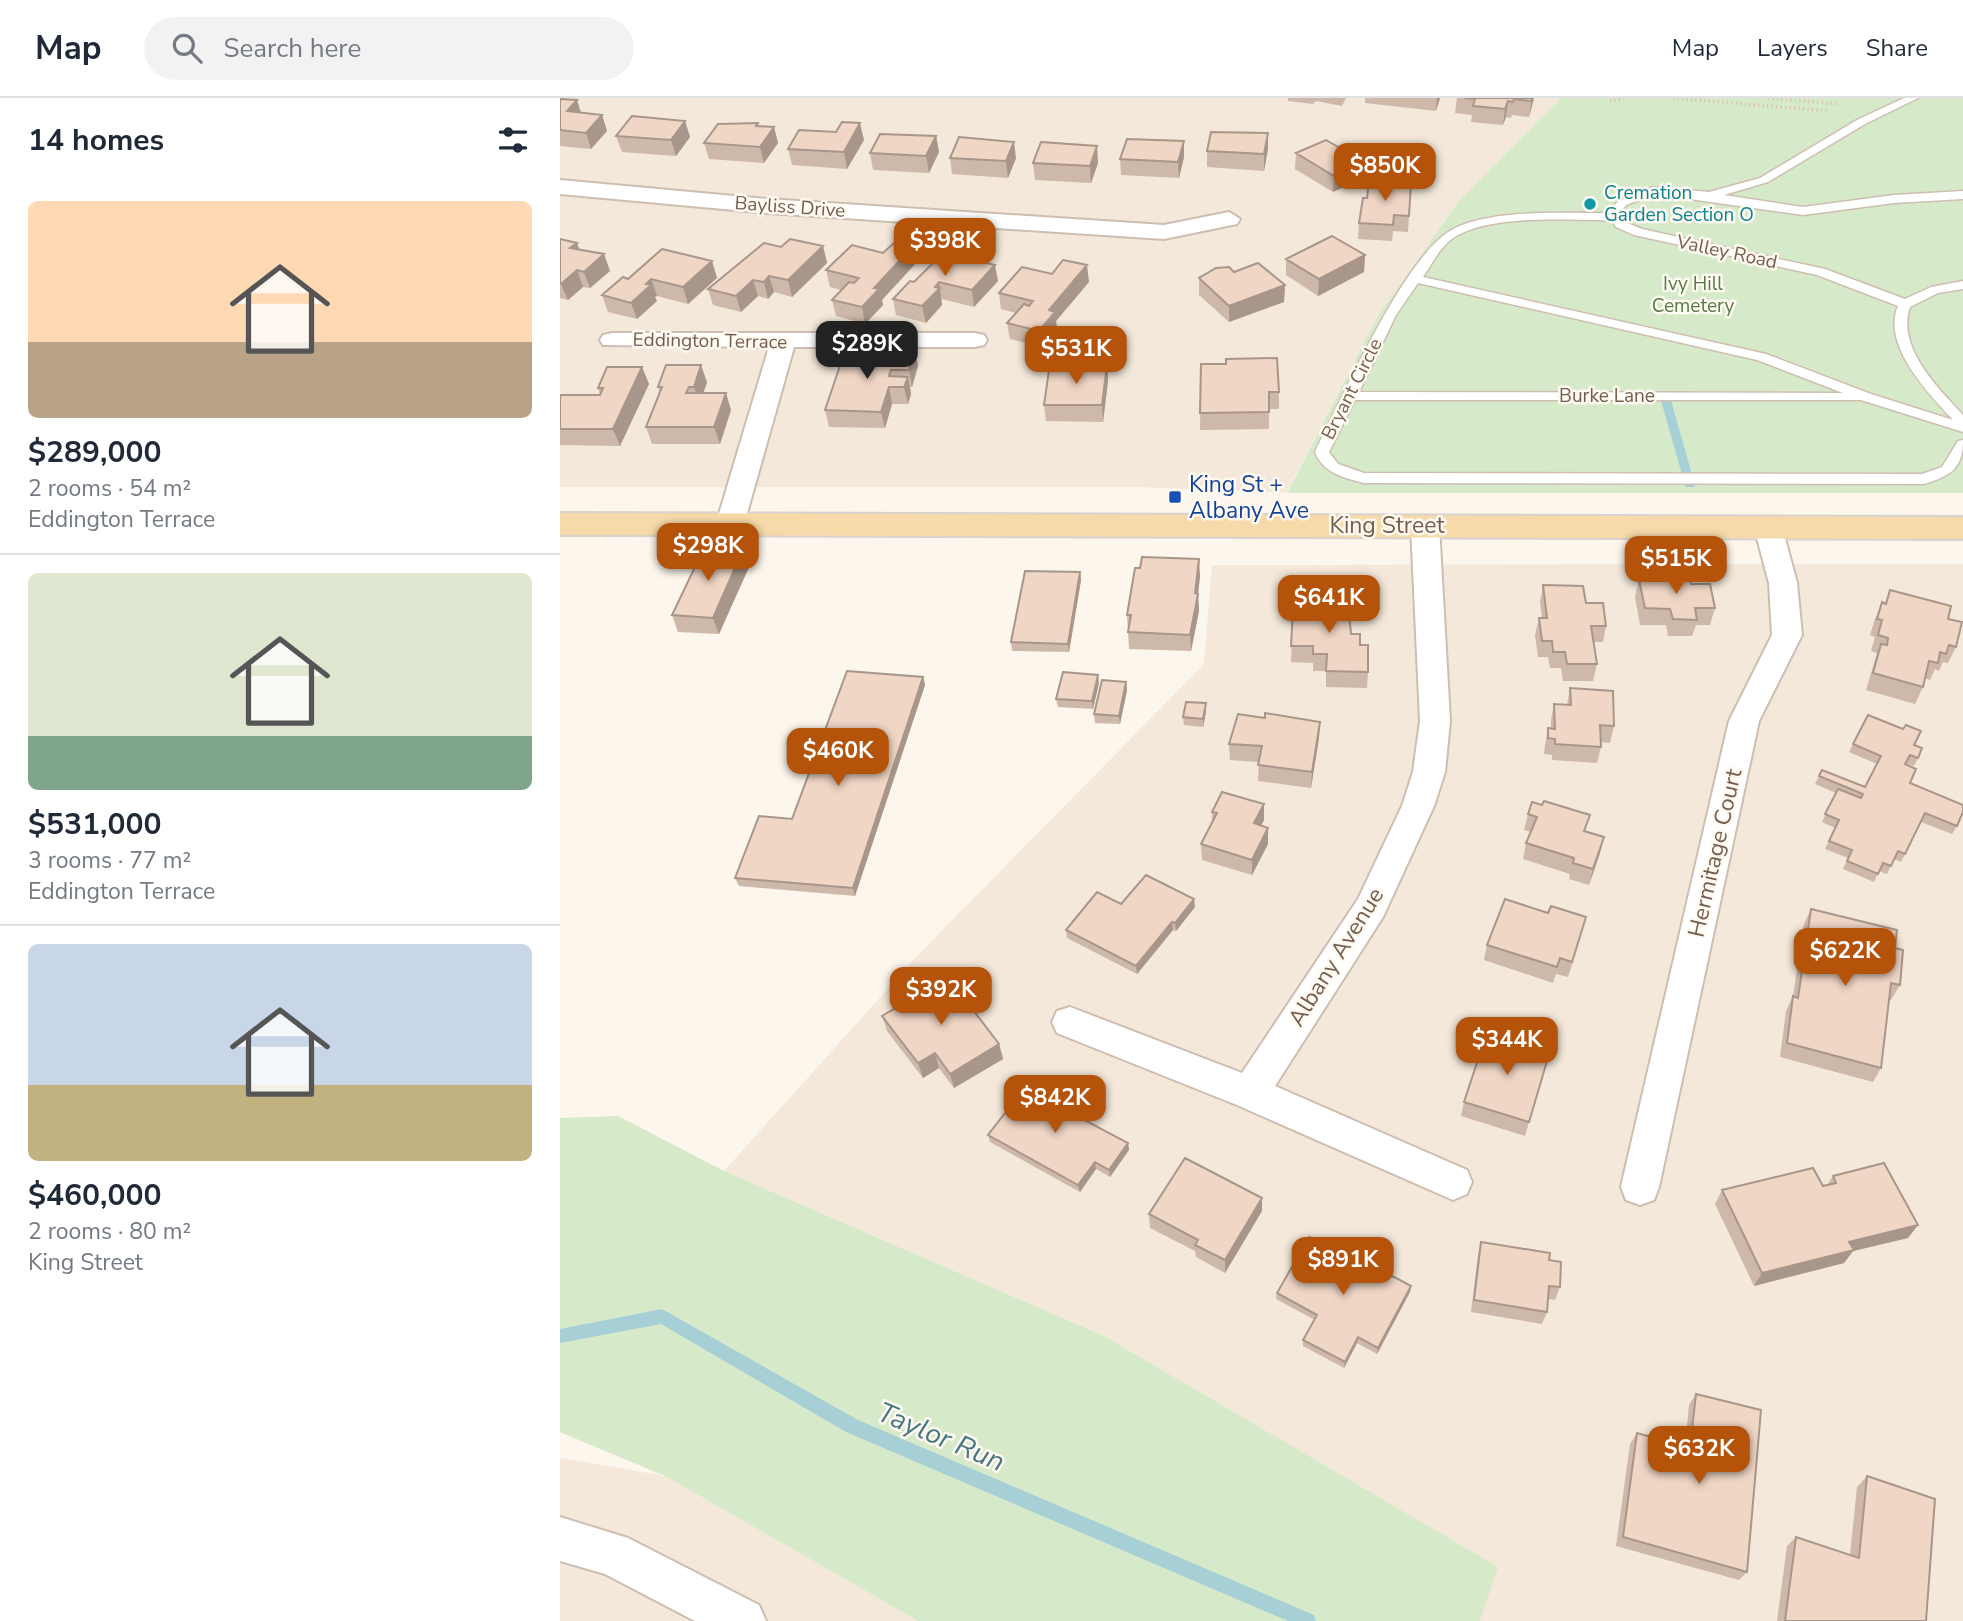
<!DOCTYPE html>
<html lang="en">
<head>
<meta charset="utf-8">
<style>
	:root { --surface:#fff; --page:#f2f2f3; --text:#1f2937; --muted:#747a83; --line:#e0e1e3; --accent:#b45309 }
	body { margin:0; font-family:"Nunito Sans",sans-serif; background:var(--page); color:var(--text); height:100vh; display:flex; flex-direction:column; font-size:26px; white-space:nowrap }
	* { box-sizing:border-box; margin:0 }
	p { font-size:23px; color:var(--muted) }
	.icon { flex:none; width:38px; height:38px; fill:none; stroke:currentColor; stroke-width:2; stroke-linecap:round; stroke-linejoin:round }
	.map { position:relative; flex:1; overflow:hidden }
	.sheet { display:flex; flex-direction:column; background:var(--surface); width:560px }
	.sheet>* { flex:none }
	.price { position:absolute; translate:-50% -60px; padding:0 16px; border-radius:14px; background:var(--accent); color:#fff; font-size:23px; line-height:46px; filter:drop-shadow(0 2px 4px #0008) }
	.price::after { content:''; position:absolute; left:50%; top:42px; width:21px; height:16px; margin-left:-10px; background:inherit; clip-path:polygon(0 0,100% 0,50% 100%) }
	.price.on { background:#222; color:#fff }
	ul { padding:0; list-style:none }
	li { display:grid; align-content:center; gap:14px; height:371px; padding:0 28px }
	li+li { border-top:2px solid var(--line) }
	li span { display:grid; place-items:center; height:217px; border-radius:10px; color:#555 }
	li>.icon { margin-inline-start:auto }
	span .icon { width:126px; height:126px; fill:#fffc; stroke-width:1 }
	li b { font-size:30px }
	h2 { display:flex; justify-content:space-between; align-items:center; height:84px; padding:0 28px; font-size:30px }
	header { display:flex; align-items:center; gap:42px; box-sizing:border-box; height:98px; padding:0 35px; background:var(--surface); border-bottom:2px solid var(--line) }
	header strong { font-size:33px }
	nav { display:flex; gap:38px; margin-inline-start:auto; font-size:24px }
	.search { width:490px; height:63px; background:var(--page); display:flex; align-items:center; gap:18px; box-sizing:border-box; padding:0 24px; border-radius:38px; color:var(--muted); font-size:26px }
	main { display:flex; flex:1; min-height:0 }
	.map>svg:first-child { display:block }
	.residential { fill:#f3e8da }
	.green { fill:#d6eaca }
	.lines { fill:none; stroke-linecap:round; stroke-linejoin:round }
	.stream { fill:#a7cfd6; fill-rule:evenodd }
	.lane-casing { stroke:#cebeb1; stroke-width:3 }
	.street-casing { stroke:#cebeb1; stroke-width:4 }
	.primary-casing { stroke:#d9d2ce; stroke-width:4 }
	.path { stroke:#d5baa7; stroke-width:3.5; stroke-dasharray:1 3.5; stroke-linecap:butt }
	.lane { fill:#fff; fill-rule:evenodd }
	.street { fill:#fff; fill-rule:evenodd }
	.primary { fill:#f6daa9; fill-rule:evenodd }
	.wall { fill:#ceb8a9 }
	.shaded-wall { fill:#a8968a }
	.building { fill:#f0d6c5; stroke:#a8968a; stroke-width:2 }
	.culture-dot { fill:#0f9aa8; stroke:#fefaf2; stroke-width:2.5 }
	.transit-dot { fill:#1a4fb4; stroke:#fefaf2; stroke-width:2.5 }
	.labels { text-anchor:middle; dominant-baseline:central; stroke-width:5; stroke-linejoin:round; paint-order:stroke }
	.far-culture-label { font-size:19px; fill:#0d838f; stroke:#fefaf2; text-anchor:start }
	.far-street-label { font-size:19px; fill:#765e4f; stroke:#fefaf2 }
	.far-park-label { font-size:19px; fill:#567b47; stroke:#fefaf2 }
	.transit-label { font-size:23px; fill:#164399; stroke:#fefaf2; text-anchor:start }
	.street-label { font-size:23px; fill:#765e4f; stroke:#fefaf2 }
	.near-water-label { font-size:28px; font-style:italic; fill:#477781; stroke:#fefaf2 }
</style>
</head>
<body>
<header>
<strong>Map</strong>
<div class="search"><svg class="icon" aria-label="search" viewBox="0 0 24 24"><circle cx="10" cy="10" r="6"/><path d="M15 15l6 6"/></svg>Search here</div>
<nav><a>Map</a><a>Layers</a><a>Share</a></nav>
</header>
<main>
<section class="sheet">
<h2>14 homes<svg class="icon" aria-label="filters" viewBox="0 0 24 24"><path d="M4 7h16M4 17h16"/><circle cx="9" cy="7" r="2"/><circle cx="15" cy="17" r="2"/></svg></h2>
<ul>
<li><span style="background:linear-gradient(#ffd9b3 65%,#b9a48a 0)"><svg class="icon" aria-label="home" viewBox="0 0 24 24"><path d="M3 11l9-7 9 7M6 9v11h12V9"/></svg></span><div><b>$289,000</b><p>2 rooms · 54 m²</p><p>Eddington Terrace</p></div></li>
<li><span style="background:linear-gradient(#dfe7d0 75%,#7fa58c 0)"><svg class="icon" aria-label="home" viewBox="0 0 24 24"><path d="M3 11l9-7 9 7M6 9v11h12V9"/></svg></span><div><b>$531,000</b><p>3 rooms · 77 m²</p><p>Eddington Terrace</p></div></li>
<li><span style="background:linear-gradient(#c9d6e8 65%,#c2b280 0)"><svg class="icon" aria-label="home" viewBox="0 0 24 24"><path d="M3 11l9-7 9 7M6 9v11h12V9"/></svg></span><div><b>$460,000</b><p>2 rooms · 80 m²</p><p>King Street</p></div></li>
</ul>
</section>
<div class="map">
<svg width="1403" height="1523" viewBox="0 0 1403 1523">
	<rect width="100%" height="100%" fill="#fcf6ec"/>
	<path class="residential" d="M0,0H1001L899,103L817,219L726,395L577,389H0Z
		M1403,466V1523H920L937,1469L544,1238L164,1073L361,854L644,566L652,467Z
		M0,1360L105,1378L358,1523H0Z"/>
	<path class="green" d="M1001,0H1403V395H727L817,219L899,103Z
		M58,1018L164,1073L544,1238L938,1469L920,1523H358L105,1378L0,1334V1020Z"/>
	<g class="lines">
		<path class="stream" d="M1105,296L1110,299L1135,387L1134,389H1126L1125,387L1100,299Z
			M102,1211L298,1322L754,1517L756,1523H728L286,1334L101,1226L0,1245V1231Z"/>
		<g class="lane-casing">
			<path id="lane" d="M1344,0H1358L1305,26L1208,84L1164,97L1243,109L1334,97L1403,93V101L1334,105L1243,117L1094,96L1066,107L1060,115L1065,124L1082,131L1265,171L1345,201L1371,189L1403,183V191L1378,195L1350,209C1336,249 1378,290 1403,317V334L1301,302H795L769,354L778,366L804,375L1362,376L1382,369L1398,343L1403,342C1403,371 1390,378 1364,386L804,385C784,380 763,375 755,354C780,304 847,152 895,130C937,111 1003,115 1048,115L1058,103L1093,89L1149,94L1200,80L1297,22ZM1039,122L1052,123L1056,129L1074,137L1257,177L1338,208C1321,247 1369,296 1393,322L1311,296L1206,256L863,179C872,166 880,149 893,140C928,117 998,122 1039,122ZM858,185L1197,262L1283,295L799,294L836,217Z"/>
		</g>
		<g class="street-casing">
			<path id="street" d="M0,82L208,101L604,127L669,114L680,121L677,126L604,141L208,115L0,96Z
				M52,235H415L424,237L427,242L424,247L415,249H234L184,426L180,432L170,435L160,432L156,426L209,249L43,247L40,242L43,237Z
				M865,418L875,421L879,427L890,623L885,674L874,708L823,819L715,988L907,1072L912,1084L907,1096L893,1102L677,1007L497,935L492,924L497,913L510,909L682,975L798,801L842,708L853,674L860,623L851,427L855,421Z
				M1208,420L1218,423L1222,429L1237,485L1242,537L1199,623L1099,1089L1094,1102L1080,1107L1066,1102L1061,1089L1169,623L1212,537L1209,485L1194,429L1198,423Z
				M0,1419L68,1440L199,1507L206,1523H135L45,1476L0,1463Z"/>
		</g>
		<g class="primary-casing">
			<path id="primary" d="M0,415L1403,419V441L0,437Z"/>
		</g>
		<path class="path" d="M1113,0L1268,13
			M1208,0L1280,6
			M1050,3L1066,0"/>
		<use href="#lane" class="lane"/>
		<use href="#street" class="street"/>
		<use href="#primary" class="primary"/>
	</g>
	<path class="wall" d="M728,0H786L782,8L756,3L753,6L728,3Z
		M805,0H880L876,13L805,5Z
		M897,0H974L969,19L952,17L951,20L946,19L943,27L911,24L912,17L895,15Z
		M0,1L21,15L42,17L47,33L31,51L0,48Z
		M125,23L130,39L116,58L62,54L56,38Z
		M198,25L199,28L214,29L218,45L204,65L149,61L144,45Z
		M708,35V51L704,73L647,69V53Z
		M376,38L379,54L369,75L313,72L310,55Z
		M304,42L287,71L232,67L228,51Z
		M624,43V59L619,80L561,77L560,61Z
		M736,55L804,64L803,80L773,94L735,71Z
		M390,60H456L448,80L392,76Z
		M473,65H538L531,85L475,82Z
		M851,86L848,134L833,133L832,143L798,141L799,125L807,100Z
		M0,141L17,145L19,152L50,173L30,190L23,189L8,202L0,200Z
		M263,148L267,165L232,199L214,194L208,201L198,198L181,214L153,207L148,191L221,149Z
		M805,157L804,174L758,198L726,177V161Z
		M152,163L157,180L128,206L97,198L95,199L97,203L77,221L48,214L42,197L68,181Z
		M356,165L322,202L323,207L305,226L276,218L272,202L281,192L270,189L266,172Z
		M674,174L725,187L724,204L669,224L639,197V180Z
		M438,183L414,209L382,201V207L366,225L336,217L333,201L354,184Z
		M529,184L496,223L497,230L481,249L450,241L447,225L456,215L441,211L439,195Z
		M355,251L358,268L352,289H350L351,296L348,306H332L325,330L269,329L265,312L339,257Z
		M641,266L719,294V311H709V331L640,332Z
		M547,267L548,283L543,324L486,323L484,307L510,272Z
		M82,269L89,286L60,348L0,347V300L40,297L38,290Z
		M147,284L143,295L171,312L160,346H92L86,329L100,294L98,289Z
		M189,469L159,536L118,534L112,517Z
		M520,474L521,482L509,554L452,553L451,544Z
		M1084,477L1099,482L1131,486L1155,510L1150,527H1136L1132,538H1108L1106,527H1080L1075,499L1079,482H1082Z
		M640,478L638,496L639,513L631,553L569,551L567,517Z
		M983,487L1026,505L1046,528L1043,544H1033L1037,566L1033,583H1003L1001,570H990L988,559H978L975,537L979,520H982L980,504Z
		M1330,492L1388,521L1396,549L1388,565L1383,564L1379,573L1375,571L1370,582L1365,580L1363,589L1355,606L1306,592L1317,555L1311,553L1315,539L1310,537L1315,521L1322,504L1325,505Z
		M733,510L791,536L800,547L808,574L807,590L766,589V573H753V565L731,564Z
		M363,579L365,587L295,798L179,788L175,780Z
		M566,584L567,592L560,626L535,625L534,616Z
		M539,585L533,611L498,609L496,601Z
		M1010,590L1054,628L1050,645L1041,644V649L1037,665L992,662V657L984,656L985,647L988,630L991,631V622L994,606L1007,607Z
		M646,605V614L643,629L624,627L623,619Z
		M705,620L760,624L759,640L751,690L698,683L699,664L670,662L669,646Z
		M1293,646L1355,647L1358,660L1354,668L1346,665L1345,666L1350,685L1397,728L1392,736L1361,724L1341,764L1334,761L1327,776L1319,773L1314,784L1283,771L1288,760L1265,751L1275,730L1262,724L1276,695L1255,686L1259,678L1305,689L1317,666L1289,654Z
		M704,706V722L701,727L708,746L692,777L642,762L641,746L652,725V714Z
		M968,716L1044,739L1029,787L1009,781L1010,776L963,761L966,745L971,734L964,732Z
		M561,806L635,809L616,833L613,832L577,876L507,840L506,832Z
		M1251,811L1335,850L1340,887L1331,902H1329L1321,970L1313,984L1220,959L1226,913L1233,898L1244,826Z
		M988,815L1022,835L1008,879L996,876L993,885L924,862L927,847Z
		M322,918L439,946L443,961L394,990L379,970L363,980L327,933Z
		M990,953L965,1038L901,1018L904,1004Z
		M502,1000L503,1007L501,1010L568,1045L569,1052L550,1079L536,1071L520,1094L430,1044L428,1037Z
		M1273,1078L1358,1127L1348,1140L1293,1153L1284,1165L1194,1188L1155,1106L1162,1092L1263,1088L1267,1087Z
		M702,1100V1113L665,1175L636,1159L635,1153L590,1130L589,1116Z
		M921,1144L989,1162L1000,1189L995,1202L988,1201L987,1214L982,1226L911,1214L918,1157Z
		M851,1188L850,1194L817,1256L797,1245L784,1270L743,1248V1242L755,1222L716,1201L717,1195Z
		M1136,1296L1187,1474L1179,1482L1056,1448L1070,1346L1077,1335L1125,1348L1129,1307Z
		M1307,1378L1366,1523H1217L1227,1448L1236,1439L1290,1457L1297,1389Z"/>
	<path class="shaded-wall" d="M877,0H880L876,13Z
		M972,0H974L973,4L969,19Z
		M17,2L22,18L7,13Z
		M948,3L946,19L943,27L945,11Z
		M42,17L47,33L31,51L26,35Z
		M125,23L130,39L116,58L111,42Z
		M300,25L304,42L287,71L284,54Z
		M214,29L218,45L204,65L200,49Z
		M708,35V51L704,73V56Z
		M376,38L379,54L369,75L366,58Z
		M624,43V59L619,80L618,64Z
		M454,44L456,60L448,80L446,63Z
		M537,48L538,65L531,85L530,68Z
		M804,64L803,80L773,94L774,78Z
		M17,145L23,161L10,150Z
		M263,148L267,165L232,199L228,182Z
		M353,148L356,165L322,202L323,207L305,226L302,209L314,190Z
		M44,156L50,173L30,190L24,174Z
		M805,157L804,174L758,198L759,181Z
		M152,163L157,180L128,206L123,189Z
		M435,167L438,183L414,209L412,192Z
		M527,167L529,184L496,223L497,230L481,249L479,233L489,212Z
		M17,172L23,189L8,202L1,186Z
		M209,178L214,194L208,201L204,184Z
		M91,181L97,198L95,199L97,203L77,221L71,205L86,186Z
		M193,182L198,198L181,214L176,198Z
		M379,184L382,207L366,225L362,208Z
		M725,187L724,204L669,224V208Z
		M355,251L358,268L352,289L349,272Z
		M141,267L147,284L140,306L134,289Z
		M547,267L548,283L543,324L542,307Z
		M82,269L89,286L60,348L53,331Z
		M348,279L351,296L348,306L344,289Z
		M329,289L332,306L325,330L321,314Z
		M166,295L171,312L160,346L154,329Z
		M183,452L189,469L159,536L153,520Z
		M639,461L640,478L637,505L638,496L639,513L631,553L630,537Z
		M520,474L521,482L509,554L508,546Z
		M538,577L539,585L533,611L532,603Z
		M363,579L365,587L295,798L293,790Z
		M566,584L567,592L560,626L559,618Z
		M646,605V614L643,629V621Z
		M760,624L759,640L751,690L752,674Z
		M704,706V722L694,741V725Z
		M708,730V746L692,777V762Z
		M1044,739L1040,755L1029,787L1033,771Z
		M634,801L635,809L616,833L615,825Z
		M612,824L613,832L577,876L576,868Z
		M439,946L443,961L394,990L390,976Z
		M375,955L379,970L363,980L358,965Z
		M502,1000L503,1007L498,1014L496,1007Z
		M568,1045L569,1052L550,1079L549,1072Z
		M535,1064L536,1071L520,1094L518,1087Z
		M702,1100V1113L665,1175V1162Z
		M1358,1127L1348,1140L1293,1153L1284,1165L1194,1188L1202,1175L1289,1144Z
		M851,1188L850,1194L817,1256L818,1250Z
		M798,1239L797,1245L784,1270L785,1264Z"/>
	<path class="building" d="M904,0H972L971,3L954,1L953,4L948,3L945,11L913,8L915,1Z
		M0,1L17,2L7,13L42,17L26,35L0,32Z
		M72,18L125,23L111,42L56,38Z
		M282,24L300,25L284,54L228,51L239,32L276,34Z
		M198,25L196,28L214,29L200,49L144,45L158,26Z
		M651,34L708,35L704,56L647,53Z
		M320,36L376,38L366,58L310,55Z
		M399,39L454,44L446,63L390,60Z
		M567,41L624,43L618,64L560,61Z
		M766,42L804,64L774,78L736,55Z
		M481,44L537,48L530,68L473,65Z
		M809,84L851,86L849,118L834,117L833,127L799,125L803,100H807Z
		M772,138L805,157L759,181L726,161Z
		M0,141L17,145L10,150L44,156L24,174L17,172L1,186L0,185Z
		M230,141L263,148L228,182L209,178L204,184L193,182L176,198L148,191L204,145L221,149Z
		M335,144L353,148L314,190L319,191L302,209L272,202L289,184L294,185L299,180L266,172L292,147L323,155Z
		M102,151L152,163L123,189L91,181L86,186L91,187L71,205L42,197L63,179L68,181Z
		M384,154L435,167L412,192L379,184L375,189L380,190L362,208L333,201L350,183L354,184Z
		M503,162L527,167L489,212L495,214L479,233L447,225L464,206L469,208L473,203L439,195L462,169L492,176Z
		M698,165L725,187L669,208L639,180L656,170L669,169L674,174Z
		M341,250L355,251L349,272H331L329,278L348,279L344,289H329L321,314L265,312L284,256L339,257Z
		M717,260L719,294H709V314L640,315L641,266H666V261Z
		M511,266L547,267L542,307H484L489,272H510Z
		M106,267H141L134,289H129L126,295H166L154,329H86L102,289H98Z
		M47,269H82L53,331H0V300L1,297H40L43,290H38Z
		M144,450L183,452L153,520L112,517Z
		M582,459L639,461L635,495L638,496L630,537L568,534L571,517H567L575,470H580Z
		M465,473L520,474L508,546L451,544Z
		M1084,477H1098L1099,482H1130L1131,486H1150L1155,510H1135L1137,522L1113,521L1110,511L1085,510L1079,482H1085Z
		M983,487L1023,488L1026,505H1043L1046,528H1031L1037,566H1007L1005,554H993L992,543H982L979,520H987Z
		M1330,492L1391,508L1388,521L1402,524L1396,549L1389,547L1386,556L1380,554L1378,565L1369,563L1363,589L1313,575L1321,546L1327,547L1328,540L1318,537L1322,522L1317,521L1322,504L1326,506Z
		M736,502L788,503L791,536H800V547H808V574L766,573L767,556H753V548H731L733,510H736Z
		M287,573L363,579L293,790L175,780L199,718L232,721Z
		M503,574L538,577L532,603L496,601Z
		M542,582L566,584L559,618L534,616Z
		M1010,590L1053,593L1054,628L1040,627L1041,649L995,646V641L988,640V630L995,631L994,606L1011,607Z
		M626,604L646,605L643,621L623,619Z
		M705,615L760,624L752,674L698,667L702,648L669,646L678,616L705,620Z
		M1308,617L1343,631L1346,627L1361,633L1354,647L1362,650L1358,660L1350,657L1345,666L1356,671L1350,685L1403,707V714L1397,728L1365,715L1345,756L1338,753L1331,768L1323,765L1318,776L1287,763L1292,752L1269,743L1279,722L1265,716L1278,691L1301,700L1303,696L1259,678L1262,672L1305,689L1321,658L1293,646Z
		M662,694L704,706L694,725L708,730L692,762L641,746L657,715L652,714Z
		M984,703L1030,717L1024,733L1044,739L1033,771L1013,765L1014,760L966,745L977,719L968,716L972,704L982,707Z
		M586,777L634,801L615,825L612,824L576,868L506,832L537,794L561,806Z
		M945,801L988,815L991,808L1026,819L1012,864L1000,860L997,869L927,847Z
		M1251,811L1337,832L1335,850L1343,852L1340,887L1331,885L1321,970L1227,945L1233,898L1238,900Z
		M388,879L439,946L390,976L375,955L358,965L322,918Z
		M927,934L990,953L969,1024L904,1004Z
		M470,983L502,1000L496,1007L568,1045L549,1072L535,1064L518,1087L428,1037Z
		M625,1060L702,1100L665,1162L635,1147L638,1142L589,1116Z
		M1324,1065L1358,1127L1289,1144L1294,1152L1202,1175L1162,1092L1253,1070L1263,1088L1276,1085L1273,1078Z
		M749,1139L761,1145L763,1141L851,1188L818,1250L798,1239L785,1264L743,1242L757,1217L717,1195Z
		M921,1144L990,1155L989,1162L1001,1164L1000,1189L989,1188L987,1214L914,1202Z
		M1136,1296L1201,1312L1187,1474L1063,1439L1077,1335L1130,1350Z
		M1307,1378L1375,1401L1366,1523H1225L1236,1439L1299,1460Z"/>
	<circle class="culture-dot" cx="1030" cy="106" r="7"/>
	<rect class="transit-dot" x="608" y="392" width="14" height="14" rx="3.5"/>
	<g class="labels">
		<g class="far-culture-label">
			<text x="1044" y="95">Cremation<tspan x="1044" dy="22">Garden Section O</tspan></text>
		</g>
		<g class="far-street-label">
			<text transform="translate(230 109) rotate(4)">Bayliss Drive</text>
			<text transform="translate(1167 154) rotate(12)">Valley Road</text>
			<text transform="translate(150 243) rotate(1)">Eddington Terrace</text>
			<text transform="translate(792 291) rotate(-63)">Bryant Circle</text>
			<text x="1047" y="298">Burke Lane</text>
		</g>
		<g class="far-park-label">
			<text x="1133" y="186">Ivy Hill<tspan x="1133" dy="22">Cemetery</tspan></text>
		</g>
		<g class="transit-label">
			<text x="629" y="386">King St +<tspan x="629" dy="26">Albany Ave</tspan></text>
		</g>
		<g class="street-label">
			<text x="827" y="427">King Street</text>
			<text transform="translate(1155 755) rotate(-77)">Hermitage Court</text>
			<text transform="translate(776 859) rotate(-58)">Albany Avenue</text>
		</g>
		<g class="near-water-label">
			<text transform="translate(381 1339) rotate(23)">Taylor Run</text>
		</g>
	</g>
</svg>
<b class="price" style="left:825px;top:105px">$850K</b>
<b class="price" style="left:385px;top:180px">$398K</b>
<b class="price on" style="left:307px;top:283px">$289K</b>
<b class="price" style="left:516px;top:288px">$531K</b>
<b class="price" style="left:148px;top:485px">$298K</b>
<b class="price" style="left:1116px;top:498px">$515K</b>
<b class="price" style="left:769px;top:537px">$641K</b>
<b class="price" style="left:278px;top:690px">$460K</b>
<b class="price" style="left:1285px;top:890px">$622K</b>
<b class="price" style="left:381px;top:929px">$392K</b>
<b class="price" style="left:947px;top:979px">$344K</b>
<b class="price" style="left:495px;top:1037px">$842K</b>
<b class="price" style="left:783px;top:1199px">$891K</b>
<b class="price" style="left:1139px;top:1388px">$632K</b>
</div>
</main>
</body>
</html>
